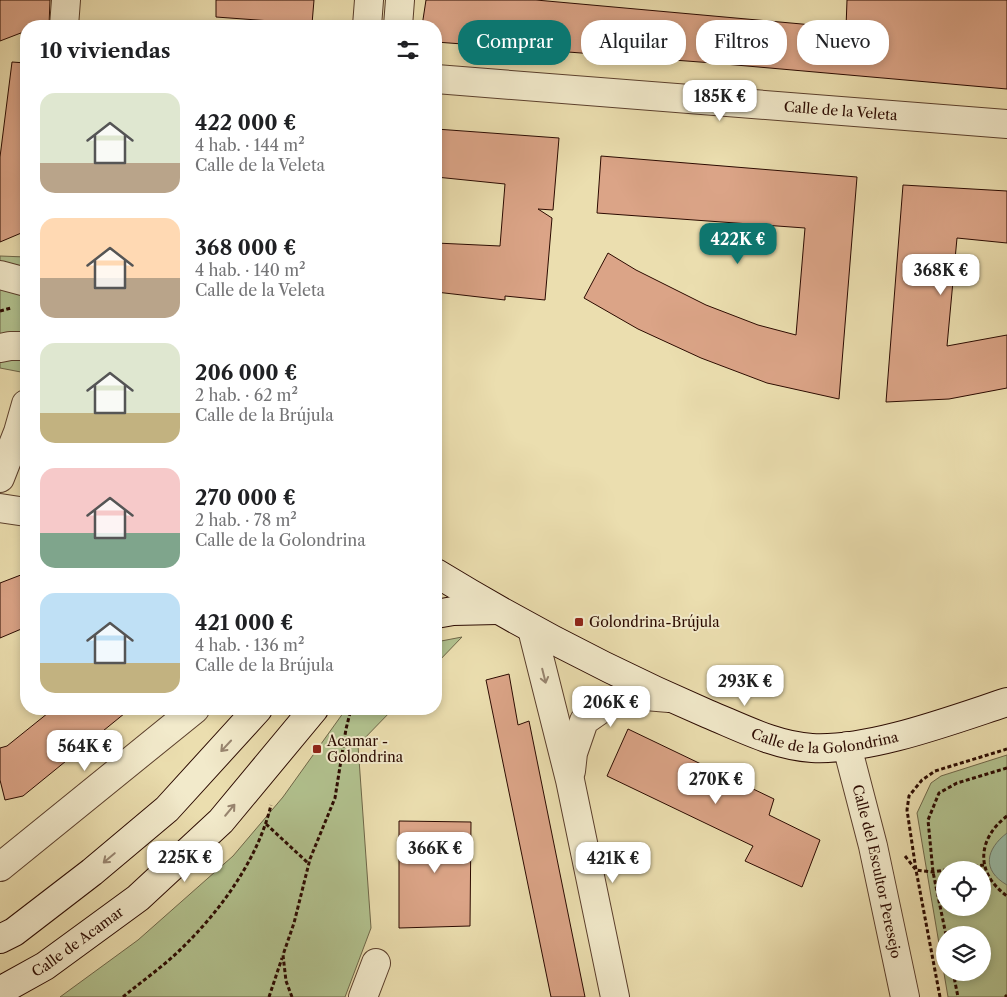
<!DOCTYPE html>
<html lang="es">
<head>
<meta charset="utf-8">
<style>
	:root { --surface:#fff; --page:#f2f2f2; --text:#202124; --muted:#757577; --accent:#0f766e }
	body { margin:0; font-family:"Libre Caslon Text",serif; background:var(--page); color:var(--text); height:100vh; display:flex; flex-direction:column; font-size:19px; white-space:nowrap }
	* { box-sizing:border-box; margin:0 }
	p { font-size:16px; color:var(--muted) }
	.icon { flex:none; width:28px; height:28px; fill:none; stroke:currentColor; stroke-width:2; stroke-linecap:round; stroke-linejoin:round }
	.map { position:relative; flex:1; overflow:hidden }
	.side { position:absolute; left:20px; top:20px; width:422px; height:695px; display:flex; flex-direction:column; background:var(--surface); border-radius:20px; box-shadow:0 2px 8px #0003 }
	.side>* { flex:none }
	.top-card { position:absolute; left:458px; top:20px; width:474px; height:45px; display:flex; gap:10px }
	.buttons { position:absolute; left:936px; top:861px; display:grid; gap:10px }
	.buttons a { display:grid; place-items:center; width:55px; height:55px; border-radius:50%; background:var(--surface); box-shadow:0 2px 8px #0003; font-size:25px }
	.price { position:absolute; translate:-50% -42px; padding:0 11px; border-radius:10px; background:#fff; color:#222; font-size:16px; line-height:32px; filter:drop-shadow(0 1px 2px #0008) }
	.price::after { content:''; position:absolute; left:50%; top:30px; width:15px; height:11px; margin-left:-8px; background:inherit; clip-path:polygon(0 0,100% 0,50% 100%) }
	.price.active { background:var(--accent); color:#fff }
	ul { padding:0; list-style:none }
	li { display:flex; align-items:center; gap:15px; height:125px; padding:0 20px }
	li span { display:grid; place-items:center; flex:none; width:140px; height:100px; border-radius:15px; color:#555 }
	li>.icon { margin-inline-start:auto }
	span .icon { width:60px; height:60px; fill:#fffc; stroke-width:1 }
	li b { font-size:21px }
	h2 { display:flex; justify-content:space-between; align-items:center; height:60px; padding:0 20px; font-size:21px }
	.pill { padding:0 18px; border-radius:20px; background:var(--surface); box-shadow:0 2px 8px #0003; font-size:18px; line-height:45px }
	.pill.active { background:var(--accent); color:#fff }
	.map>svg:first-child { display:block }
	.green { fill:#b2c28f; stroke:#6e6648; fill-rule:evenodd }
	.water { fill:#99bca8; stroke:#6d7565 }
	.building { fill:#dba487; stroke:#2b0a00 }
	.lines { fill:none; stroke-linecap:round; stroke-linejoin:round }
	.street-casing { stroke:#5b3f2c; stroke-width:30 }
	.secondary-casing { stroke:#2b0a00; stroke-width:30 }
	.path { stroke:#2b0a00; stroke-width:3; stroke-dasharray:4 2.5; stroke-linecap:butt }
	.street { stroke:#f2eacb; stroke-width:28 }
	.secondary { stroke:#f2eacb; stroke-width:28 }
	.oneway { stroke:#988570 }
	.poi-dot { fill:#8f2418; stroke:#f2eacb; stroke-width:2 }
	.labels { text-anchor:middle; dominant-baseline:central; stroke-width:4; stroke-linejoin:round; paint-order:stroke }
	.street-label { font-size:14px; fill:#2b0a00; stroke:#f2eacb }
	.poi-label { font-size:14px; fill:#2b0a00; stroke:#f2eacb; text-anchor:start }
</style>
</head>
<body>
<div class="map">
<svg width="1007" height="997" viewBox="0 0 1007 997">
	<rect width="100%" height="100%" fill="#ebdeaf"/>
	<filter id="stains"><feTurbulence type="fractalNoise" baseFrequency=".004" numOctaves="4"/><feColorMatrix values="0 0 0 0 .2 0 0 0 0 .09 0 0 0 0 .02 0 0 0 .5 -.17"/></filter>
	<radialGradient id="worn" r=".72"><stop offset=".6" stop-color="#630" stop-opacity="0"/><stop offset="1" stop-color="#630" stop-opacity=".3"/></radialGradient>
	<path class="green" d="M0,256L26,257V373L0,368Z
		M462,637L436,664V642Z
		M346,709H393L358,745L371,928L345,997H60L138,940L233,856L283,797Z
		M1007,755V997H948L917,813L931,783L941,776ZM945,870H982V908H945ZM945,935H982V972H945Z"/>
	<path class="water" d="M1007,833V885C981,870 986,849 1007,833Z"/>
	<path class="building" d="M0,0H50L49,26H26V31L0,41Z
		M216,0H314L312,24L216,17Z
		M426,0H536L846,28L847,0H1007V89L713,63L436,42V26H422Z
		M12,62L26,63V231L0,242V157Z
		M436,129L559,138L553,210L538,209L552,218L545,300L505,296V300L436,292V243L500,246L505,184L436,177Z
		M601,156L857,177L839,399L767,383L701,358L638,329L584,298L608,253L636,270L706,305L758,325L796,335L805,228L597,213Z
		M903,185L1007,191V243L957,238L947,346L1007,335V388L949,399L886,402Z
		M26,573V627L0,638V583Z
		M509,674L518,725L529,721L585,997H551L486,680Z
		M53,709H130L23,796L5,800L0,780V748L7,746Z
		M628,729L774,799L769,815L820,840L802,887L745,861L753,846L607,776Z
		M399,821L471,822L470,926L399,928Z"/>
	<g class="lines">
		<g class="street-casing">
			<g id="street">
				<path d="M64,26L66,0"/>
				<path d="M367,26L369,0"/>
				<path d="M398,26L400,0"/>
				<path id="s1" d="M436,79L1007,124"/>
				<path d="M0,275L26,282"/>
				<path d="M0,348L10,346H26"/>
				<path d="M0,478L18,432L26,404"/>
				<path d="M0,508L26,512"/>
				<path d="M532,629L570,780L615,997"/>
				<path id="s2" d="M847,746L873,846L905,997"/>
				<path d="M571,771L573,753L584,721L614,700L634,695L669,698"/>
				<path d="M0,867L195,709"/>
				<path d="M363,997L376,963"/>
			</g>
		</g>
		<g class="secondary-casing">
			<g id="secondary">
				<path id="s3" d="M436,573C523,626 615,674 708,714C742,728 776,746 812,748C870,751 952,720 1007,702"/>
				<path d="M436,614L453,611L497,610"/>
				<path d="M0,939L14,932L92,872L167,809L258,709"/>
				<path id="s4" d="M0,991L45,966L138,898L221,821L314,709"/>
			</g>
		</g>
		<path class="path" d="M0,311L11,308
			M1007,816C977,839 975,873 1007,896
			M266,824L308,863
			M905,856L916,870L933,872L945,870
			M948,870L984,865
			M946,935L933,872L928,820L939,793L957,783L1007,768
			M953,972L958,997
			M123,997C142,981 164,966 182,948C221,910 258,859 271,805
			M269,997L282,958
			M292,997L286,981L283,955L294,923L310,859L335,798L346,729L351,709
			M940,997L916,870L907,810L909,796L922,780L935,771L1007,749
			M1005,997L1007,995"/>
		<use href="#street" class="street"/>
		<use href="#secondary" class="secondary"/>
	</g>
	<defs><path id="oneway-shaft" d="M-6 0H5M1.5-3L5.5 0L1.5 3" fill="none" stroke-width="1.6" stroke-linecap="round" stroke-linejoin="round" transform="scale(1.25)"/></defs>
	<g class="oneway">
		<use href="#oneway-shaft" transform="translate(544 676) rotate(76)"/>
		<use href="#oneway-shaft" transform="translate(226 746) rotate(133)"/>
		<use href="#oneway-shaft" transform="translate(230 810) rotate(-50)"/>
		<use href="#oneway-shaft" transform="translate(109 858) rotate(140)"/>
	</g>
	<g class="poi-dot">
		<rect x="574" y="617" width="10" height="10" rx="2.5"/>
		<rect x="312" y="744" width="10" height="10" rx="2.5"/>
	</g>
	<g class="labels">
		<g class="street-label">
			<text stroke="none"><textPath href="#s1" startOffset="406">Calle de la Veleta</textPath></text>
			<text stroke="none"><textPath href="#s3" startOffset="429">Calle de la Golondrina</textPath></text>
			<text stroke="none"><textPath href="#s2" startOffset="129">Calle del Escultor Peresejo</textPath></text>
			<text stroke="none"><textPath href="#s4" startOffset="92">Calle de Acamar</textPath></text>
		</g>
		<g class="poi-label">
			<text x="589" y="622">Golondrina-Brújula</text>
			<text x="327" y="741">Acamar -<tspan x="327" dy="16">Golondrina</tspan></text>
		</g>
	</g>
	<rect width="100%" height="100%" filter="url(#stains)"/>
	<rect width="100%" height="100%" fill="url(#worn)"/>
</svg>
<div class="buttons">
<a><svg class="icon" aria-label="locate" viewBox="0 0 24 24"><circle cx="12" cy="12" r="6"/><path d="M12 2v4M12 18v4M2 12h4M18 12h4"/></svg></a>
<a><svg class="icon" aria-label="layers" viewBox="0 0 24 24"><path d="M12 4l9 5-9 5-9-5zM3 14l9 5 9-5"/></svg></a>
</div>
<b class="price" style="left:720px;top:122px">185K €</b>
<b class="price active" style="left:738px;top:265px">422K €</b>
<b class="price" style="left:941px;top:296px">368K €</b>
<b class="price" style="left:745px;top:707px">293K €</b>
<b class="price" style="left:611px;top:728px">206K €</b>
<b class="price" style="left:85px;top:772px">564K €</b>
<b class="price" style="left:716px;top:805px">270K €</b>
<b class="price" style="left:435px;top:874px">366K €</b>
<b class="price" style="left:185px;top:883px">225K €</b>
<b class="price" style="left:613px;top:884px">421K €</b>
<div class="top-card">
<a class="pill active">Comprar</a>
<a class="pill">Alquilar</a>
<a class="pill">Filtros</a>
<a class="pill">Nuevo</a>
</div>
<section class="side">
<h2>10 viviendas<svg class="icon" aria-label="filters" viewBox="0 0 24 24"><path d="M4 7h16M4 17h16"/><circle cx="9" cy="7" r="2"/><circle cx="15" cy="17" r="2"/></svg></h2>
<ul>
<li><span style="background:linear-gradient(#dfe7d0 70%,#b9a48a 0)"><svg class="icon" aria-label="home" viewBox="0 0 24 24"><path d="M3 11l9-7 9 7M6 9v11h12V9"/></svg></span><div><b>422 000 €</b><p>4 hab. · 144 m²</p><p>Calle de la Veleta</p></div></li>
<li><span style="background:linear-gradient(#ffd9b3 60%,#b9a48a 0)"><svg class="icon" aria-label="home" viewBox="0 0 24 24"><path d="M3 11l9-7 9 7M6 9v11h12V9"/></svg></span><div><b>368 000 €</b><p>4 hab. · 140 m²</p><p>Calle de la Veleta</p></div></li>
<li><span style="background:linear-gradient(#dfe7d0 70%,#c2b280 0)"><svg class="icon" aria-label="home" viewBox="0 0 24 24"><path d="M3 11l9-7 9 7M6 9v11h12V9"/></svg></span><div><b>206 000 €</b><p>2 hab. · 62 m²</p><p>Calle de la Brújula</p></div></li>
<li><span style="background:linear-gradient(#f6c9c9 65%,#7fa58c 0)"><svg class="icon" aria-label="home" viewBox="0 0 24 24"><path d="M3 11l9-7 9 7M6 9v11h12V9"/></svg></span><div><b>270 000 €</b><p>2 hab. · 78 m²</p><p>Calle de la Golondrina</p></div></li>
<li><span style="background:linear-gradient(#bfe0f5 70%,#c2b280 0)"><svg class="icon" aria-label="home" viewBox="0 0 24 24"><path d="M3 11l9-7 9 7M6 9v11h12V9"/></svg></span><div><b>421 000 €</b><p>4 hab. · 136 m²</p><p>Calle de la Brújula</p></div></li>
</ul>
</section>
</div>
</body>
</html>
